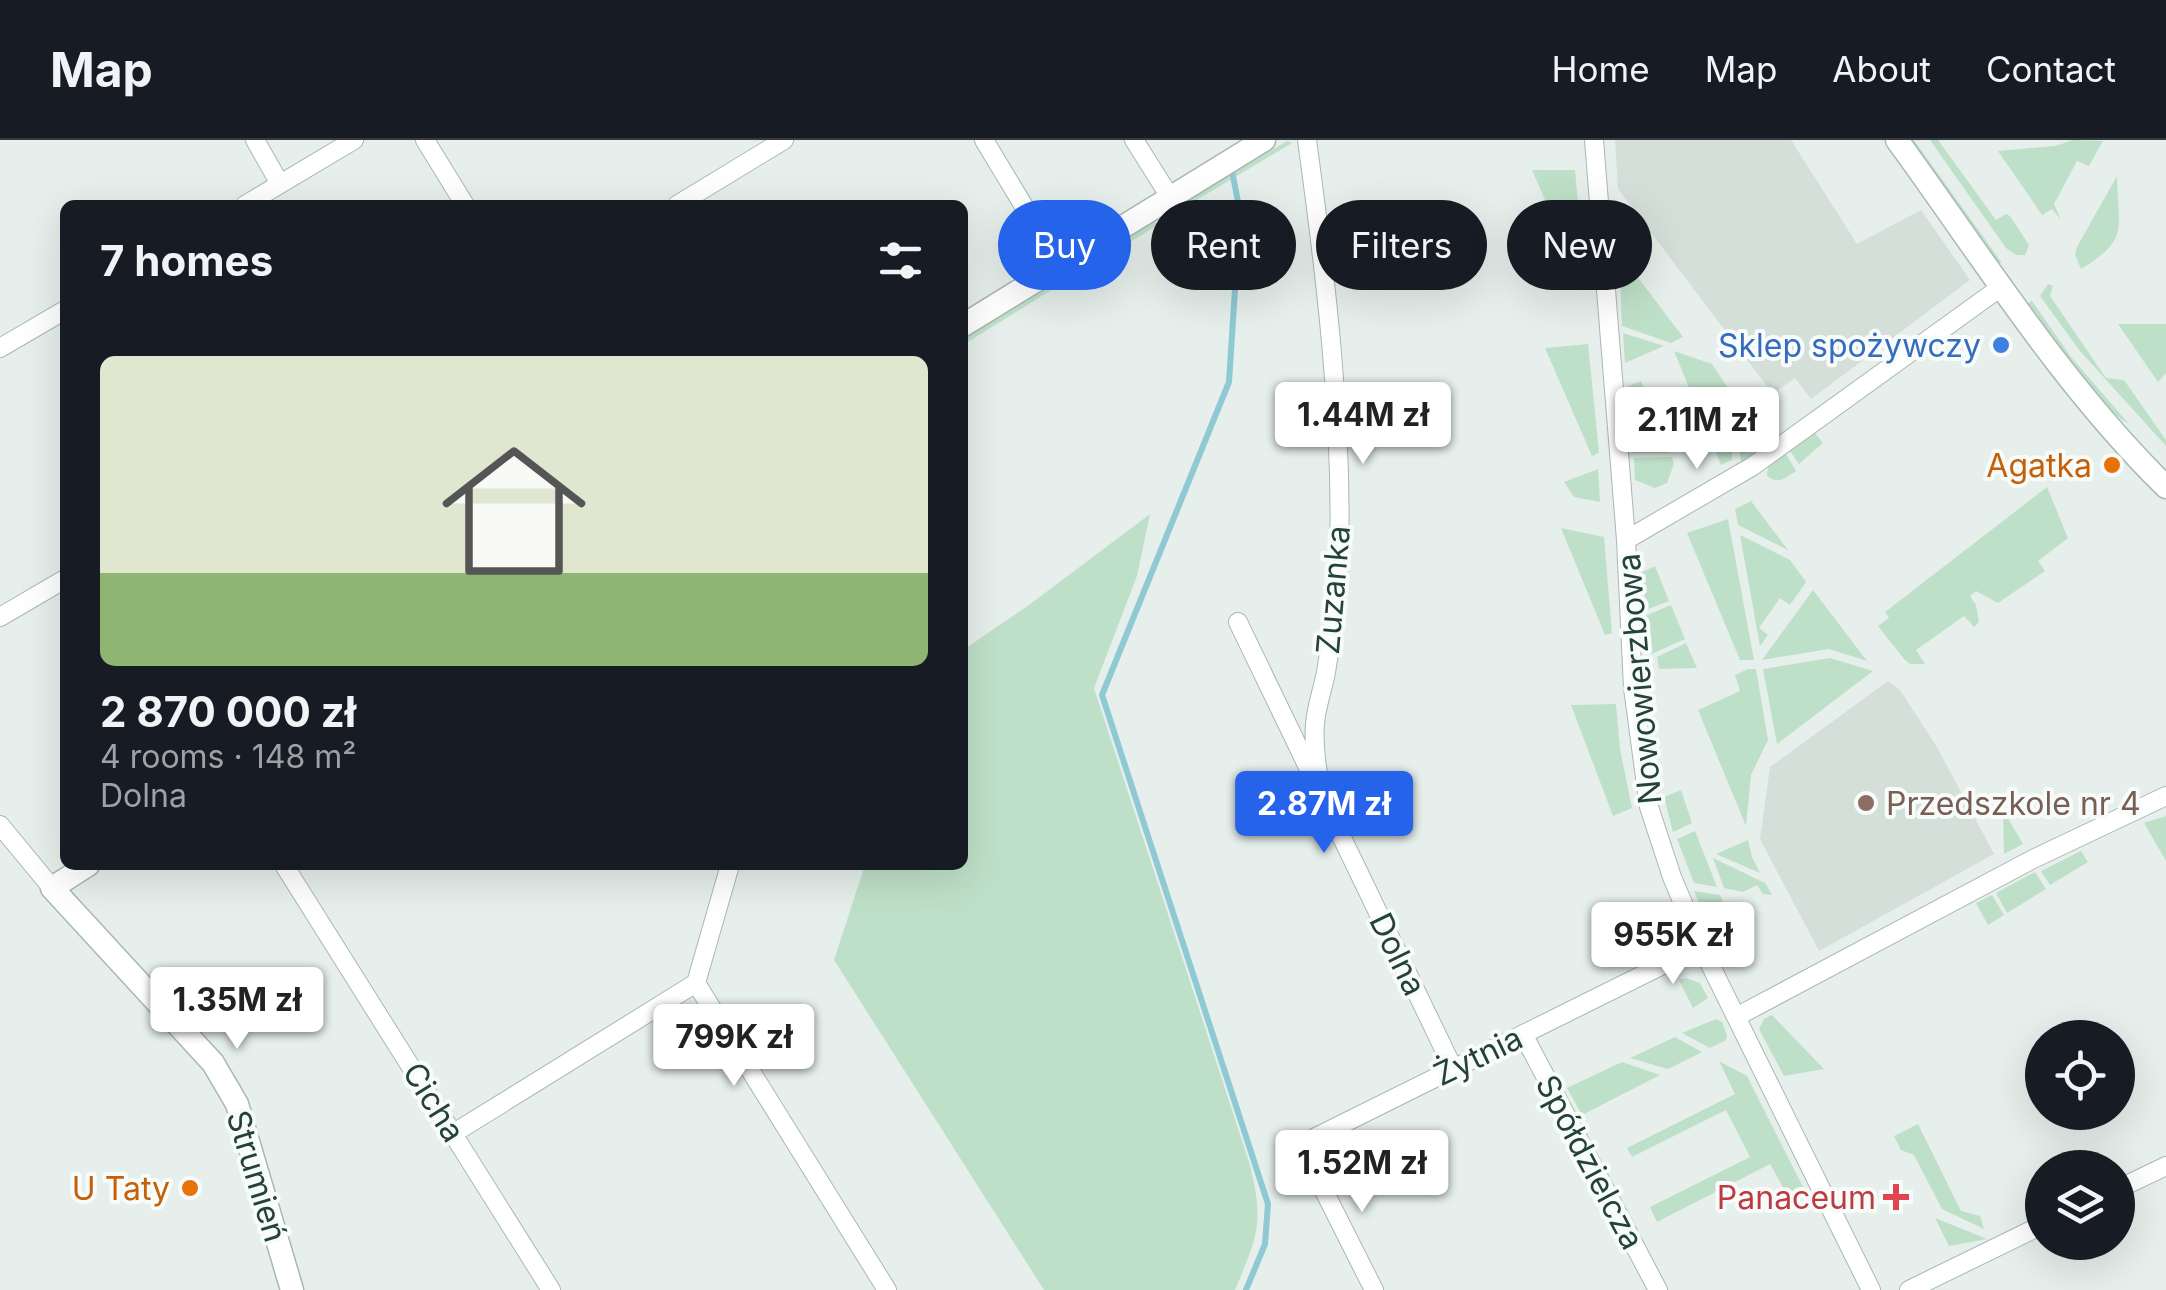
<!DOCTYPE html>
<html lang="en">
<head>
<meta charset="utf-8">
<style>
	:root { --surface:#171b24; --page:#242831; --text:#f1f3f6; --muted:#9ea1a6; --line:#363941; --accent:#2563eb }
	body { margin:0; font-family:Inter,sans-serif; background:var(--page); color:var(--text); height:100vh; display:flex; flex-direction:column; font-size:38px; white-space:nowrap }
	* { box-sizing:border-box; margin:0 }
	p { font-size:32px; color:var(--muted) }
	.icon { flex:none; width:55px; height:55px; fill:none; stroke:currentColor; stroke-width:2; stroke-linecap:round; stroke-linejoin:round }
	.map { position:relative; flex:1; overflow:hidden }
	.details { position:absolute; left:60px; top:60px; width:908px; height:670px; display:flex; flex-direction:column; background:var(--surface); border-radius:15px; box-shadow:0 10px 40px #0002 }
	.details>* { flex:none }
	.hud { position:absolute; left:998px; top:60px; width:950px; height:90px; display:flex; gap:20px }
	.tools { position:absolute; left:2025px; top:880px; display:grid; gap:20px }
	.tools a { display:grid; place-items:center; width:110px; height:110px; border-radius:50%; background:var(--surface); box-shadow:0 10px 40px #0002; font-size:50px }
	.price { position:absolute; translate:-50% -85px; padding:0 22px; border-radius:10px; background:#fff; color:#222; font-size:32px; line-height:65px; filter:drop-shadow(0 2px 5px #0008) }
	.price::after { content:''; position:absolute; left:50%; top:60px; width:30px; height:22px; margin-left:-15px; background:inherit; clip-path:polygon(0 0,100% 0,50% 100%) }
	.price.selected { background:var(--accent); color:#fff }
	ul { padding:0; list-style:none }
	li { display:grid; align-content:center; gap:20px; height:530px; padding:0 40px }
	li+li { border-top:2px solid var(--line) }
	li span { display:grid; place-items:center; height:310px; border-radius:15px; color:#555 }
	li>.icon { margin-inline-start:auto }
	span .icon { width:180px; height:180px; fill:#fffc; stroke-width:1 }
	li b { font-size:42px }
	h2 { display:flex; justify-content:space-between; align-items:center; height:120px; padding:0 40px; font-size:42px }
	.tag { padding:0 35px; border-radius:45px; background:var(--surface); box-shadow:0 10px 40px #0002; font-size:35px; line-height:90px }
	.tag.selected { background:var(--accent); color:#fff }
	header { display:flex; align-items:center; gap:60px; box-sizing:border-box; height:140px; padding:0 50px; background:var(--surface); border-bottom:2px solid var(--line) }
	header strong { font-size:48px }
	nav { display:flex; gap:55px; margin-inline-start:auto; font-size:35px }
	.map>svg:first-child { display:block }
	.built { fill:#d4dfda }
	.grass { fill:#bfe0c8 }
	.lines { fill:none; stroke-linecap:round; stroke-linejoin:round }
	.stream { stroke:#8ec9d4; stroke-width:6 }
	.minor-casing { stroke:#a8b8b2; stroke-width:20 }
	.tertiary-casing { stroke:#a8b8b2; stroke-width:25 }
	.minor { stroke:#fff; stroke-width:18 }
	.tertiary { stroke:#fff; stroke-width:22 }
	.shop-dot { fill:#3f7fe0; stroke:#f7fbf9; stroke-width:4 }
	.food-dot { fill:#e8710a; stroke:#f7fbf9; stroke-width:4 }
	.education-dot { fill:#8d6e63; stroke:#f7fbf9; stroke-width:4 }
	.health-dot { fill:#e0444e; stroke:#f7fbf9; stroke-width:4 }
	.labels { text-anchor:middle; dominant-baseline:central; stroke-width:8; stroke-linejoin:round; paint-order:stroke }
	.shop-label { font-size:32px; fill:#366cbe; stroke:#f7fbf9; text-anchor:end }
	.food-label { font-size:32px; fill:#c56008; stroke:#f7fbf9; text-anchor:end }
	.street-label { font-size:32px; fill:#24423a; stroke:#f7fbf9 }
	.education-label { font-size:32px; fill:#785e54; stroke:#f7fbf9; text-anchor:start }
	.health-label { font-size:32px; fill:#be3a42; stroke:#f7fbf9; text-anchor:end }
</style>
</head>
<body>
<header>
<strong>Map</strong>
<nav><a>Home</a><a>Map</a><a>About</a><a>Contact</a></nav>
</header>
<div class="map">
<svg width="2166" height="1150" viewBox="0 0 2166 1150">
	<rect width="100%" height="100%" fill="#e6efeb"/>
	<path class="built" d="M1615,0H1791L1857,104L1921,70L1970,140L1811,259L1795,238L1773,254L1618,49Z
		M1888,541L1900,550L1937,607L1994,714L1819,811L1760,699L1770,627Z"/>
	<path class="grass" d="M1911,0H1914L2002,123L1997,122Z
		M1930,0H1938L1996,80L2006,74L2010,76L2029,105L2025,115H2016L2006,108Z
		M2073,0L2103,1L2089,26L2077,21L2054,64L2061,80L2052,69L2042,75L1998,11L2055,6Z
		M1287,1L1292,3L1173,74L1170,72Z
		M1532,30H1575L1585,139L1580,140Z
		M2117,36C2118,89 2130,99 2081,129L2075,115L2077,107Z
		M1155,81L1158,85L1078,134L1079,128Z
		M1633,131L1683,197L1671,203L1622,186L1620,135Z
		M2048,144L2053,146L2050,156L2106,238L2124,240L2166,300V306L2080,211L2040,156Z
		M1052,145L1058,146L963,205V199Z
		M2032,161L2071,217L2129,284C2094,265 2053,197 2028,163Z
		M2118,184H2166V233L2158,242Z
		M1623,193L1664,206L1625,223Z
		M1588,204L1599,313L1592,316L1545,208Z
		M1674,211L1712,224L1728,248L1732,320L1721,325Z
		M1641,241L1656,277L1630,287L1626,247Z
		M1735,253L1770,302L1741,322Z
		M1657,280L1670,313H1633L1630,291Z
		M1815,293L1823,303L1799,324L1790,311Z
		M1785,312L1796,331C1785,338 1779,345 1767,336L1768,326Z
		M1672,317L1674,324L1667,343L1655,348L1635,340L1634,318Z
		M1598,329L1600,362L1574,357L1564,342Z
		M2047,347L2068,398L2038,421L2045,431L1998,463L1976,451L1970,456L1976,465L1979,482L1974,487L1964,476L1916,510L1925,524H1910L1905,520L1878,486L1889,478L1885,472Z
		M1751,361L1788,410L1738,385L1735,369Z
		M1150,374L1137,436L1094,548L1250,1025C1264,1084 1258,1095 1235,1150H1044L834,820L865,725H962L963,510L1029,465Z
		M1728,379L1754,520H1740L1687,393Z
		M1561,388L1604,397L1612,493L1605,495Z
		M1740,395L1790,420L1806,442L1790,465L1780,458L1759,488L1768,495L1760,506Z
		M1655,426L1669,461L1646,470L1642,432Z
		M1813,450L1867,521L1829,509L1762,520Z
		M1671,465L1685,499L1649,515L1645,476Z
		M1686,503L1697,528L1659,529L1657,517Z
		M1830,518L1873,531L1777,604L1763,529Z
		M1748,529H1756L1768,600L1751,635L1746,686L1698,570L1740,551L1735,535Z
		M1616,564L1620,609L1632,668L1613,676L1571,565Z
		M1681,650L1692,683L1673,692L1664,657Z
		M2003,670L2023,704L2004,714Z
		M2166,676V721L2144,683Z
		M1695,691L1717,747L1694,743L1677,699Z
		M1748,700L1752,717L1760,733L1716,714Z
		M2081,711L2088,722L2050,745L2041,731Z
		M1713,718L1765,743L1772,755L1763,754L1757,745L1743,752L1724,748Z
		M2035,732L2046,749L2007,773L1996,753Z
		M1694,751L1720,755L1723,762L1708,771L1710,779L1706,780Z
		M1992,755L2004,775L1988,785L1976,763Z
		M1686,838L1700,843L1708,858L1693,868L1679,840Z
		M1772,875L1824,929L1784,936L1759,889L1764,879Z
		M1716,879L1722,882L1727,895L1726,900L1710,908L1682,893Z
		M1675,897L1702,912L1668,929L1630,918Z
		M1719,921L1747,936L1804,1049L1788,1056L1770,1024L1657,1082L1650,1067L1750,1017L1726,970L1632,1017L1627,1008L1735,954Z
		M1622,922L1660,935L1582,975L1567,948Z
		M1918,984L1961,1071L1980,1076L1984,1089L1942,1069L1914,1015L1901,1010L1894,996Z
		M1935,1078L1987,1099L1949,1106Z"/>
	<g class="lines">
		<path class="stream" d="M1231,26L1240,72L1229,242L1102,555L1268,1064L1265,1104L1246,1150"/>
		<g class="minor-casing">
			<path id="minor" d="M255,0L280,44
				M425,0L465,65
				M984,0L1060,126
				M1134,0L1170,57
				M1307,0C1326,139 1343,278 1339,418C1338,456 1332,495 1326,532C1323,549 1316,567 1315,584C1313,610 1318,635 1323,660
				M1594,0L1626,400L1633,548L1649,667L1672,737L1701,806L1871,1150
				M245,65L354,0
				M677,65L784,0
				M0,208L65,170
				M1626,400L1753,326L2001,147
				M0,477L65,439
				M1238,482L1453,928
				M0,685L52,748
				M284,725L551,1150
				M730,725L696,843L887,1150
				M1736,877L2033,719L2166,656
				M1523,894L1658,1150
				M454,993L696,843
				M2118,1049L2166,1026
				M1374,1150L1308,1019V1007L1314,998L1701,806
				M1909,1150L2042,1085"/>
		</g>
		<g class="tertiary-casing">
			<path id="tertiary" d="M1897,0C1983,118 2061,244 2166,347
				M962,186L1264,0
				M88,725L52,748L213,923L237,964L292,1150"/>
		</g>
		<use href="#minor" class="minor"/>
		<use href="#tertiary" class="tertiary"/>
	</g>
	<circle class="shop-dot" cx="2001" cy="205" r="10"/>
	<g class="food-dot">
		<circle cx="2112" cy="325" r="10"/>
		<circle cx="190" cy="1048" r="10"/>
	</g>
	<circle class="education-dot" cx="1866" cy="663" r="10"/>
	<path class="health-dot" d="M1891 1042h10v10h10v10h-10v10h-10v-10h-10v-10h10z"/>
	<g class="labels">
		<g class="shop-label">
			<text x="1981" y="205">Sklep spożywczy</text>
		</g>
		<g class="food-label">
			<text x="2092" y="325">Agatka</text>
			<text x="170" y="1048">U Taty</text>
		</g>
		<g class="street-label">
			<text transform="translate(1333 450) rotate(-85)">Zuzanka</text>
			<text transform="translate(1639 539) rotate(-95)">Nowowierzbowa</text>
			<text transform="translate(1398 814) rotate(64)">Dolna</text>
			<text transform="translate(1478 916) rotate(-26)">Żytnia</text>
			<text transform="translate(434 962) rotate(58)">Cicha</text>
			<text transform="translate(1590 1022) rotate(62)">Spółdzielcza</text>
			<text transform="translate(257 1036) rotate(73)">Strumień</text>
		</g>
		<g class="education-label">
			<text x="1886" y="663">Przedszkole nr 4</text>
		</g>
		<g class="health-label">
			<text x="1876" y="1057">Panaceum</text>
		</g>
	</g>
</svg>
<div class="tools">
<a><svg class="icon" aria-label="locate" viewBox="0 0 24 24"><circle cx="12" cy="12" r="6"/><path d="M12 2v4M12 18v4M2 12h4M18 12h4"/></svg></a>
<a><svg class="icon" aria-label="layers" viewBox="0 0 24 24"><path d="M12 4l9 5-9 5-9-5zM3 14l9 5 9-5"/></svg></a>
</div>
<b class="price" style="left:1363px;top:327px">1.44M zł</b>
<b class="price" style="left:1697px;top:332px">2.11M zł</b>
<b class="price selected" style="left:1324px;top:716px">2.87M zł</b>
<b class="price" style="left:1673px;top:847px">955K zł</b>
<b class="price" style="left:237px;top:912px">1.35M zł</b>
<b class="price" style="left:734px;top:949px">799K zł</b>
<b class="price" style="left:1362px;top:1075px">1.52M zł</b>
<div class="hud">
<a class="tag selected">Buy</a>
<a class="tag">Rent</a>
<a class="tag">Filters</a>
<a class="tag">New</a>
</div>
<section class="details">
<h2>7 homes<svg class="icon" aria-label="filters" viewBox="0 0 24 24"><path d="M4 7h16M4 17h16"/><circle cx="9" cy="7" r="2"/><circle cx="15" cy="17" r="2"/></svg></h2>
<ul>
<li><span style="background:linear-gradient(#dfe7d0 70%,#8fb573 0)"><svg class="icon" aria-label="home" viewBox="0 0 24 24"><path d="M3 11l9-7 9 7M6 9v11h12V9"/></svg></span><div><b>2 870 000 zł</b><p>4 rooms · 148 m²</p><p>Dolna</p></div></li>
</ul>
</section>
</div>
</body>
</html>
